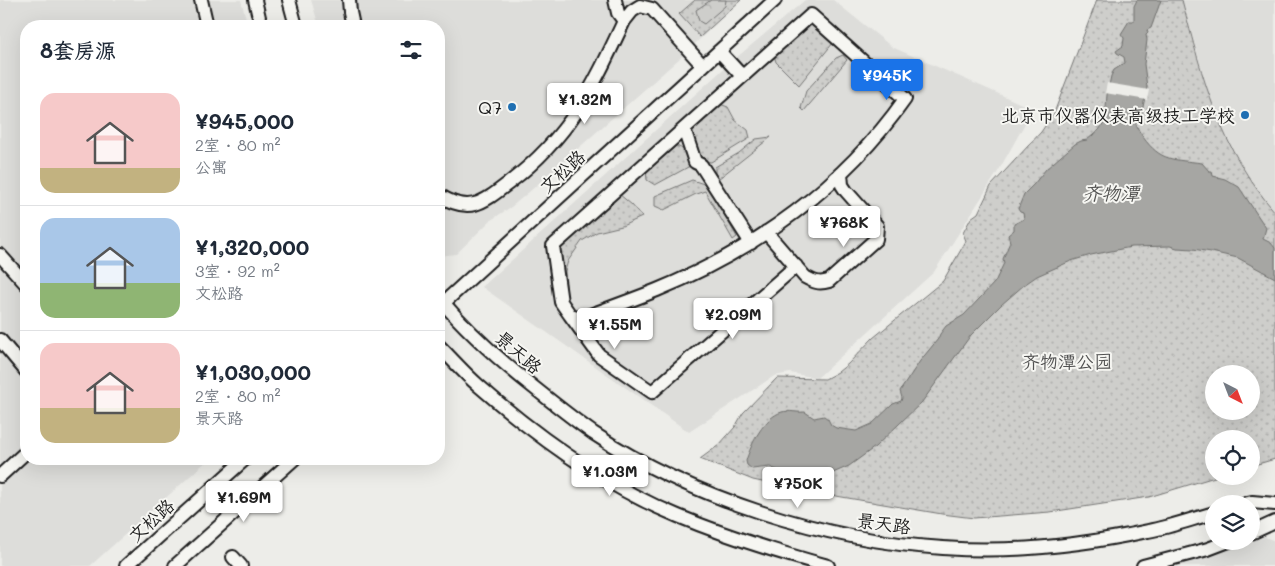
<!DOCTYPE html>
<html lang="zh">
<head>
<meta charset="utf-8">
<style>
	:root { --surface:#fff; --page:#f2f2f3; --text:#1f2937; --muted:#747a83; --line:#e0e1e3; --accent:#1a73e8 }
	body { margin:0; font-family:Mali,"LXGW WenKai TC",sans-serif; background:var(--page); color:var(--text); height:100vh; display:flex; flex-direction:column; font-size:19px; white-space:nowrap }
	* { box-sizing:border-box; margin:0 }
	p { font-size:16px; color:var(--muted) }
	.icon { flex:none; width:28px; height:28px; fill:none; stroke:currentColor; stroke-width:2; stroke-linecap:round; stroke-linejoin:round }
	.map { position:relative; flex:1; overflow:hidden }
	.details { position:absolute; left:20px; top:20px; width:425px; height:445px; display:flex; flex-direction:column; background:var(--surface); border-radius:20px; box-shadow:0 5px 20px #0002 }
	.details>* { flex:none }
	.needle { width:32px; rotate:138deg }
	.controls { position:absolute; left:1205px; top:365px; display:grid; gap:10px }
	.controls a { display:grid; place-items:center; width:55px; height:55px; border-radius:50%; background:var(--surface); box-shadow:0 5px 20px #0002; font-size:25px }
	.price { position:absolute; translate:-50% -42px; padding:0 11px; border-radius:5px; background:#fff; color:#222; font-size:16px; line-height:32px; filter:drop-shadow(0 1px 2px #0008) }
	.price::after { content:''; position:absolute; left:50%; top:30px; width:15px; height:11px; margin-left:-8px; background:inherit; clip-path:polygon(0 0,100% 0,50% 100%) }
	.price.selected { background:var(--accent); color:#fff }
	ul { padding:0; list-style:none }
	li { display:flex; align-items:center; gap:15px; height:125px; padding:0 20px }
	li+li { border-top:1px solid var(--line) }
	li span { display:grid; place-items:center; flex:none; width:140px; height:100px; border-radius:15px; color:#555 }
	li>.icon { margin-inline-start:auto }
	span .icon { width:60px; height:60px; fill:#fffc; stroke-width:1 }
	li b { font-size:21px }
	h2 { display:flex; justify-content:space-between; align-items:center; height:60px; padding:0 20px; font-size:21px }
	.map>svg:first-child { display:block }
	.built { fill:#ddddda }
	.green { fill:url(#green-dots); stroke:#757574; fill-rule:evenodd }
	.forest { fill:url(#forest-crowns); stroke:#757574 }
	.water { fill:#a6a6a3; stroke:#6f6f6d }
	.pier { fill:#edede9 }
	.lines { fill:none; stroke-linecap:round; stroke-linejoin:round }
	.minor-casing { stroke:#1c1c1c; stroke-width:16 }
	.minor { stroke:#f6f6f2; stroke-width:12 }
	.poi-dot { fill:#1f6fb2; stroke:#f6f6f2; stroke-width:2 }
	.labels { text-anchor:middle; dominant-baseline:central; stroke-width:4; stroke-linejoin:round; paint-order:stroke }
	.poi-label { font-size:18px; fill:#1c1c1c; stroke:#f6f6f2; text-anchor:end }
	.street-label { font-size:18px; fill:#1c1c1c; stroke:#f6f6f2 }
	.park-label { font-size:18px; fill:#515151; stroke:#f6f6f2 }
	.water-label { font-size:19px; font-style:italic; fill:#535352; stroke:#f6f6f2 }
</style>
</head>
<body>
<div class="map">
<svg width="1275" height="566" viewBox="0 0 1275 566">
	<defs>
		<pattern id="green-dots" width="8" height="8" patternUnits="userSpaceOnUse" patternTransform="scale(1.25)"><rect width="8" height="8" fill="#cececb"/><path d="M2 2h.1M6 6h.1" fill="none" stroke="#b0b0ae" stroke-width="1.8" stroke-linecap="round"/></pattern>
		<pattern id="forest-crowns" width="20" height="18" patternUnits="userSpaceOnUse" patternTransform="scale(1.25)"><rect width="20" height="18" fill="#cececb"/><path d="M2 6a3 3 0 1 1 6 0M12 15a3 3 0 1 1 6 0" fill="none" stroke="#b0b0ae"/></pattern>
	</defs>
	<rect width="100%" height="100%" fill="#edede9"/>
	<filter id="ink" filterUnits="userSpaceOnUse"><feTurbulence type="fractalNoise" baseFrequency=".02" numOctaves="2"/><feDisplacementMap in="SourceGraphic" scale="10" xChannelSelector="R" yChannelSelector="G"/><feConvolveMatrix kernelMatrix="1 2 1 2 8 2 1 2 1" color-interpolation-filters="sRGB"/></filter>
	<g filter="url(#ink)">
		<path class="built" d="M0,0H241L248,26H26V459H209L90,566H0Z
			M311,0H741L680,58L529,192L511,207L491,220L456,254L439,256V26H319Z
			M805,0H833L892,47L1033,109L999,170L934,272L817,378L790,373L774,376L689,432L482,287L730,63Z
			M1182,0H1275V212L1261,196L1234,154L1222,130L1210,99Z
			M1265,537L1275,541V566H1169Z"/>
		<path class="green" d="M695,0H741L700,37L679,14Z
			M1097,0H1182C1203,80 1219,147 1275,212V459L1251,466V439H1214V476H1218L1149,497L1050,512L974,518L942,514L789,488L753,480L700,459L719,445L735,427L743,413L777,378L825,379L838,372L848,364L873,338L943,281L966,241L963,233L971,218L978,213L991,186L1041,132L1054,113ZM1214,374H1251V411H1214Z
			M811,22L831,37L833,43L799,85L776,62L774,55Z
			M843,55L847,60L804,111L801,108L806,91L836,58Z
			M720,104L728,107L735,120L748,130L750,138L711,162L702,161L690,144L689,133Z
			M771,137L718,179L715,173V167L739,153L756,139Z
			M673,145C686,148 686,154 690,166L655,185L647,180L646,170Z
			M692,180L707,185L737,237L733,240L705,191L696,194L664,210L655,206V196Z
			M619,194L632,205L642,217L622,226L597,232L582,241L568,261L565,271L567,301L564,295L560,247Z"/>
		<path class="forest" d="M711,0H726L725,6L704,24L699,21L696,10Z"/>
		<path class="water" d="M1137,0H1161L1151,28L1147,30L1148,33L1146,35L1147,40L1144,64L1147,87L1142,112L1135,118C1135,125 1139,131 1143,137C1161,162 1173,159 1202,163L1209,171H1212L1213,176L1225,179L1239,187L1266,228L1263,239L1271,243L1275,248V278L1238,258L1211,252L1193,249L1177,248L1170,246L1131,247L1091,255L1071,261L1037,276L1024,285L1001,305L971,335L922,402L875,447L849,466L824,477L795,478L770,467L752,469L747,465L746,461C751,444 764,417 782,412C789,410 797,413 805,412L814,418L824,416L828,419L831,425L836,428L856,431L872,424L893,404L901,401L902,398L900,391L920,361L938,339L940,334L946,326L964,315L995,282L1004,263L1003,259L1010,242L1008,235L1014,230V224L1024,219L1023,213L1020,212L1018,209L1024,194L1034,184L1046,169L1075,144L1081,141L1087,140L1099,130L1105,121L1107,95L1111,76L1114,70L1125,63L1124,57L1117,53L1116,51L1123,46L1124,38L1121,34L1129,21H1134V6Z"/>
		<path class="pier" d="M1107,83L1149,90L1147,100L1105,93Z"/>
		<g class="lines">
			<g class="minor-casing">
				<path id="minor" d="M201,0L207,26
					M255,0L261,26
					M289,0L296,26
					M349,0L350,12L353,26
					M615,0L618,13L624,21
					M811,15L905,99C844,186 755,250 657,290C632,300 607,309 582,318L570,315L561,302L553,246Z
					M719,51L742,76
					M684,129L695,162L701,165L751,243
					M439,195C470,215 484,202 510,182C571,135 592,89 624,21L632,11L640,6L652,9L703,66
					M766,232L805,277C814,282 819,284 829,281L876,239L877,226L846,191L842,185L841,173
					M0,255L26,284
					M439,298C467,331 498,359 532,386C552,402 572,418 593,433C691,498 826,541 943,548C1009,553 1083,545 1148,531C1170,527 1192,519 1214,513
					M439,307L775,0
					M570,315L599,355L652,392L796,266
					M0,340L26,371
					M439,346C452,359 465,374 479,386C536,436 607,487 678,516C726,536 777,552 828,566
					M0,476L26,452
					M1244,504L1252,502L1275,504
					M1251,533L1275,522
					M233,557L241,566
					M126,566L245,459
					M175,566L294,459
					M1143,566L1208,549L1229,541"/>
			</g>
			<use href="#minor" class="minor"/>
		</g>
	</g>
	<g class="poi-dot">
		<circle cx="512" cy="107" r="5"/>
		<circle cx="1245" cy="115" r="5"/>
	</g>
	<g class="labels">
		<g class="poi-label">
			<text x="502" y="107">Q7</text>
			<text x="1235" y="115">北京市仪器仪表高级技工学校</text>
		</g>
		<g class="street-label">
			<text transform="translate(562 171) rotate(-42)">文松路</text>
			<text transform="translate(519 352) rotate(41)">景天路</text>
			<text transform="translate(151 520) rotate(-42)">文松路</text>
			<text transform="translate(884 523) rotate(8)">景天路</text>
		</g>
		<g class="park-label">
			<text x="1067" y="361">齐物潭公园</text>
		</g>
		<g class="water-label">
			<text x="1111" y="192">齐物潭</text>
		</g>
	</g>
</svg>
<div class="controls">
<a><svg class="needle" viewBox="-14 -14 28 28"><path d="M0-13l5 13h-10z" fill="#e53935"/><path d="M0 13l5-13h-10z" fill="#747a83"/></svg></a>
<a><svg class="icon" aria-label="locate" viewBox="0 0 24 24"><circle cx="12" cy="12" r="6"/><path d="M12 2v4M12 18v4M2 12h4M18 12h4"/></svg></a>
<a><svg class="icon" aria-label="layers" viewBox="0 0 24 24"><path d="M12 4l9 5-9 5-9-5zM3 14l9 5 9-5"/></svg></a>
</div>
<b class="price selected" style="left:887px;top:101px">¥945K</b>
<b class="price" style="left:585px;top:125px">¥1.32M</b>
<b class="price" style="left:844px;top:248px">¥768K</b>
<b class="price" style="left:733px;top:340px">¥2.09M</b>
<b class="price" style="left:615px;top:350px">¥1.55M</b>
<b class="price" style="left:610px;top:497px">¥1.03M</b>
<b class="price" style="left:798px;top:509px">¥750K</b>
<b class="price" style="left:244px;top:523px">¥1.69M</b>
<section class="details">
<h2>8套房源<svg class="icon" aria-label="filters" viewBox="0 0 24 24"><path d="M4 7h16M4 17h16"/><circle cx="9" cy="7" r="2"/><circle cx="15" cy="17" r="2"/></svg></h2>
<ul>
<li><span style="background:linear-gradient(#f6c9c9 75%,#c2b280 0)"><svg class="icon" aria-label="home" viewBox="0 0 24 24"><path d="M3 11l9-7 9 7M6 9v11h12V9"/></svg></span><div><b>¥945,000</b><p>2室 · 80 m²</p><p>公寓</p></div></li>
<li><span style="background:linear-gradient(#a9c7e8 65%,#8fb573 0)"><svg class="icon" aria-label="home" viewBox="0 0 24 24"><path d="M3 11l9-7 9 7M6 9v11h12V9"/></svg></span><div><b>¥1,320,000</b><p>3室 · 92 m²</p><p>文松路</p></div></li>
<li><span style="background:linear-gradient(#f6c9c9 65%,#c2b280 0)"><svg class="icon" aria-label="home" viewBox="0 0 24 24"><path d="M3 11l9-7 9 7M6 9v11h12V9"/></svg></span><div><b>¥1,030,000</b><p>2室 · 80 m²</p><p>景天路</p></div></li>
</ul>
</section>
</div>
</body>
</html>
